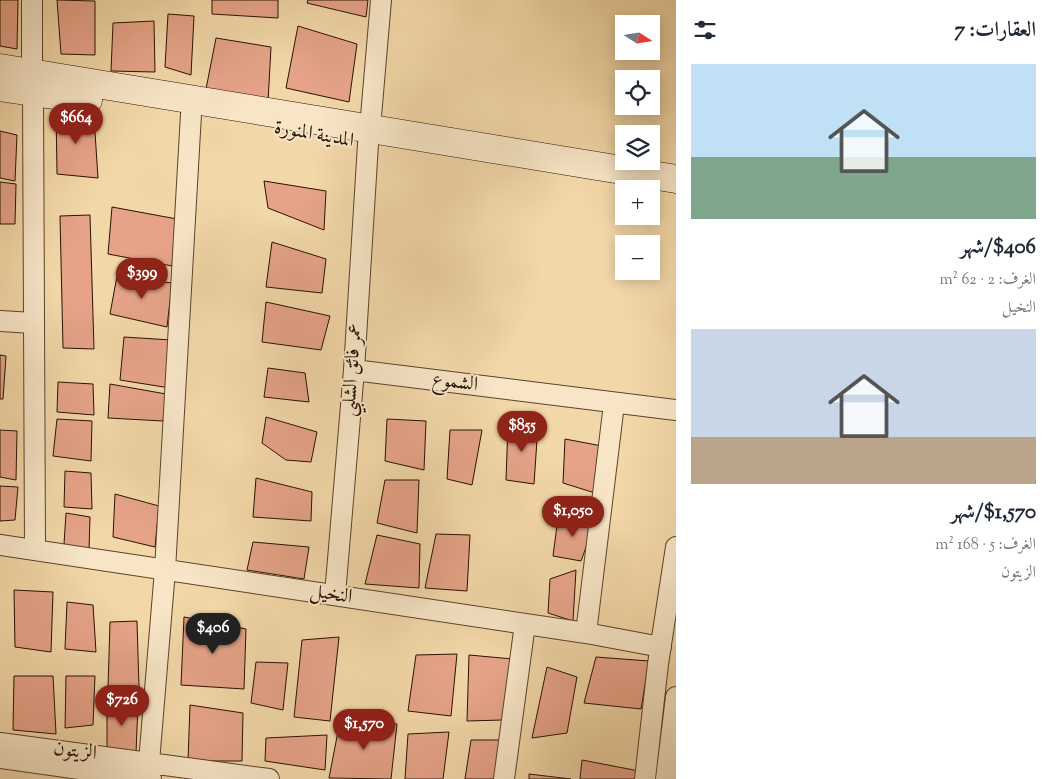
<!DOCTYPE html>
<html lang="ar">
<head>
<meta charset="utf-8">
<style>
	:root { --surface:#fff; --page:#f2f2f3; --text:#1f2937; --muted:#747a83; --accent:#8f2418 }
	body { margin:0; font-family:"Sorts Mill Goudy",Amiri,serif; background:var(--page); color:var(--text); direction:rtl; height:100vh; display:flex; flex-direction:column; font-size:19px; white-space:nowrap }
	* { box-sizing:border-box; margin:0 }
	p { font-size:16px; color:var(--muted) }
	.icon { flex:none; width:28px; height:28px; fill:none; stroke:currentColor; stroke-width:2; stroke-linecap:round; stroke-linejoin:round }
	.map { position:relative; flex:1; overflow:hidden; direction:ltr }
	.sheet { display:flex; flex-direction:column; background:var(--surface); width:375px }
	.sheet>* { flex:none }
	.needle { width:32px; rotate:102deg }
	.tools { position:absolute; left:615px; top:15px; display:grid; gap:10px }
	.tools a { display:grid; place-items:center; width:45px; height:45px; border-radius:0px; background:var(--surface); box-shadow:0 2px 12px #0003; font-size:25px }
	.price { position:absolute; translate:-50% -42px; padding:0 11px; border-radius:18px; background:var(--accent); color:#fff; font-size:16px; line-height:32px; filter:drop-shadow(0 1px 2px #0008) }
	.price::after { content:''; position:absolute; left:50%; top:30px; width:15px; height:11px; margin-left:-8px; background:inherit; clip-path:polygon(0 0,100% 0,50% 100%) }
	.price.active { background:#222; color:#fff }
	ul { padding:0; list-style:none }
	li { display:grid; align-content:center; gap:10px; height:265px; padding:0 15px }
	li span { display:grid; place-items:center; height:155px; border-radius:0px; color:#555 }
	li>.icon { margin-inline-start:auto }
	span .icon { width:90px; height:90px; fill:#fffc; stroke-width:1 }
	li b { font-size:21px }
	h2 { display:flex; justify-content:space-between; align-items:center; height:60px; padding:0 15px; font-size:21px }
	main { display:flex; flex:1; min-height:0 }
	.map>svg:first-child { display:block }
	.building { fill:#e6a388; stroke:#281203 }
	.lines { fill:none; stroke-linecap:round; stroke-linejoin:round }
	.street-casing { stroke:#5a432c; stroke-width:22 }
	.secondary-casing { stroke:#281203; stroke-width:29 }
	.street { stroke:#f7e5c6; stroke-width:20 }
	.secondary { stroke:#f7e5c6; stroke-width:28 }
	.labels { text-anchor:middle; dominant-baseline:central; stroke-width:4; stroke-linejoin:round; paint-order:stroke }
	.street-label { font-size:20px; fill:#281203; stroke:#f7e5c6 }
</style>
</head>
<body>
<main>
<section class="sheet">
<h2>العقارات: 7<svg class="icon" aria-label="filters" viewBox="0 0 24 24"><path d="M4 7h16M4 17h16"/><circle cx="9" cy="7" r="2"/><circle cx="15" cy="17" r="2"/></svg></h2>
<ul>
<li><span style="background:linear-gradient(#bfe0f5 60%,#7fa58c 0)"><svg class="icon" aria-label="home" viewBox="0 0 24 24"><path d="M3 11l9-7 9 7M6 9v11h12V9"/></svg></span><div><b>$406/شهر</b><p>الغرف: 2 · 62 m²</p><p>النخيل</p></div></li>
<li><span style="background:linear-gradient(#c9d6e8 70%,#b9a48a 0)"><svg class="icon" aria-label="home" viewBox="0 0 24 24"><path d="M3 11l9-7 9 7M6 9v11h12V9"/></svg></span><div><b>$1,570/شهر</b><p>الغرف: 5 · 168 m²</p><p>الزيتون</p></div></li>
</ul>
</section>
<div class="map">
<svg width="676" height="779" viewBox="0 0 676 779">
	<rect width="100%" height="100%" fill="#f2d7a8"/>
	<filter id="stains"><feTurbulence type="fractalNoise" baseFrequency=".004" numOctaves="4"/><feColorMatrix values="0 0 0 0 .2 0 0 0 0 .09 0 0 0 0 .02 0 0 0 .5 -.17"/></filter>
	<radialGradient id="worn" r=".72"><stop offset=".6" stop-color="#630" stop-opacity="0"/><stop offset="1" stop-color="#630" stop-opacity=".3"/></radialGradient>
	<path class="building" d="M0,0H18L17,49L0,46Z
		M57,0L95,1V55L61,54Z
		M212,0H278V18L212,14Z
		M308,0H368L366,17L307,3Z
		M168,14L194,16L191,75L165,67Z
		M154,21L155,72L111,71L113,23Z
		M298,26L357,44L349,102L286,88Z
		M216,38L271,47L268,102L206,89Z
		M56,111L94,117L98,178L57,174Z
		M0,131L17,135L15,181L0,178Z
		M264,181L326,191L324,230L268,208Z
		M0,182L16,184L15,224H0Z
		M112,207L177,219L172,266L108,254Z
		M90,215L94,349L63,348L60,216Z
		M272,242L326,259L322,293L266,287Z
		M117,276L172,283L167,327L110,314Z
		M266,302L330,316L321,350L262,342Z
		M124,337L171,340L170,388L120,380Z
		M0,355L6,356L3,399H0Z
		M268,368L305,373L309,402L264,397Z
		M58,382L93,384L94,415L57,412Z
		M110,384L166,394L163,421L108,418Z
		M266,417L317,432L311,462L286,460L262,443Z
		M57,419L92,421L91,461L53,456Z
		M387,419L426,421L424,470L385,461Z
		M508,424L538,425L534,484L506,480Z
		M0,430L17,431L16,480L0,477Z
		M450,430H482L472,485L447,479Z
		M565,439L602,446L595,493L563,483Z
		M65,471L91,473L92,509L64,507Z
		M256,478L312,492L311,521L253,517Z
		M385,480H419L417,533L377,523Z
		M0,486L18,487L15,520L0,521Z
		M115,494L159,506L155,547L113,537Z
		M66,513L90,517L89,550L64,544Z
		M558,518L596,520L581,561L553,556Z
		M436,534L470,535L467,591L425,588Z
		M377,535L420,544L419,588L365,584Z
		M253,542L309,547L304,579L247,570Z
		M576,570L573,621L548,613L550,579Z
		M14,590L53,592L51,652L15,647Z
		M67,602L93,605L96,652L65,649Z
		M184,617L246,629L244,689L181,685Z
		M137,621L139,687L108,688L110,622Z
		M339,637L330,721L294,717L302,640Z
		M457,654L451,716L408,711L416,655Z
		M469,655L513,659L503,720L467,721Z
		M596,657L649,661L641,709L584,703Z
		M256,662L288,663L283,710L251,703Z
		M547,667L577,677L567,733L532,738Z
		M14,676H53L56,734L13,730Z
		M66,676H95L93,725L65,728Z
		M107,702L138,703L136,753L107,750Z
		M190,705L243,713L242,761H188Z
		M340,721L397,724L391,779L329,778Z
		M449,732L443,779H405L408,734Z
		M327,735L325,770L265,761L266,738Z
		M471,740H502L497,779H465Z
		M582,760L639,771L638,779H580Z
		M529,774L571,779H529Z"/>
	<g class="lines">
		<g class="street-casing">
			<path id="street" d="M32,73V0
				M33,93L35,549
				M370,128L381,0
				M0,321L33,323
				M354,370L676,410
				M0,545L586,633L661,647
				M335,595L354,370L368,144
				M586,633L614,404
				M0,743L269,779
				M0,758L151,779
				M149,762L165,570L191,114
				M504,779L525,624
				M645,779L658,664L676,547
				M666,779L676,697"/>
		</g>
		<g class="secondary-casing">
			<path id="secondary" d="M0,68L676,179
				M0,87L88,100"/>
		</g>
		<use href="#street" class="street"/>
		<use href="#secondary" class="secondary"/>
	</g>
	<g class="labels">
		<g class="street-label">
			<text transform="translate(314 135) rotate(10)">المدينة المنورة</text>
			<text transform="translate(353 370) rotate(-86)">عمر فائق الشلبي</text>
			<text transform="translate(455 383) rotate(7)">الشموع</text>
			<text transform="translate(331 595) rotate(9)">النخيل</text>
			<text transform="translate(75 752) rotate(7)">الزيتون</text>
		</g>
	</g>
	<rect width="100%" height="100%" filter="url(#stains)"/>
	<rect width="100%" height="100%" fill="url(#worn)"/>
</svg>
<div class="tools">
<a><svg class="needle" viewBox="-14 -14 28 28"><path d="M0-13l5 13h-10z" fill="#e53935"/><path d="M0 13l5-13h-10z" fill="#747a83"/></svg></a>
<a><svg class="icon" aria-label="locate" viewBox="0 0 24 24"><circle cx="12" cy="12" r="6"/><path d="M12 2v4M12 18v4M2 12h4M18 12h4"/></svg></a>
<a><svg class="icon" aria-label="layers" viewBox="0 0 24 24"><path d="M12 4l9 5-9 5-9-5zM3 14l9 5 9-5"/></svg></a>
<a>+</a>
<a>−</a>
</div>
<b class="price" style="left:76px;top:145px">$664</b>
<b class="price" style="left:142px;top:300px">$399</b>
<b class="price" style="left:522px;top:453px">$855</b>
<b class="price" style="left:573px;top:538px">$1,050</b>
<b class="price active" style="left:213px;top:655px">$406</b>
<b class="price" style="left:122px;top:727px">$726</b>
<b class="price" style="left:364px;top:751px">$1,570</b>
</div>
</main>
</body>
</html>
